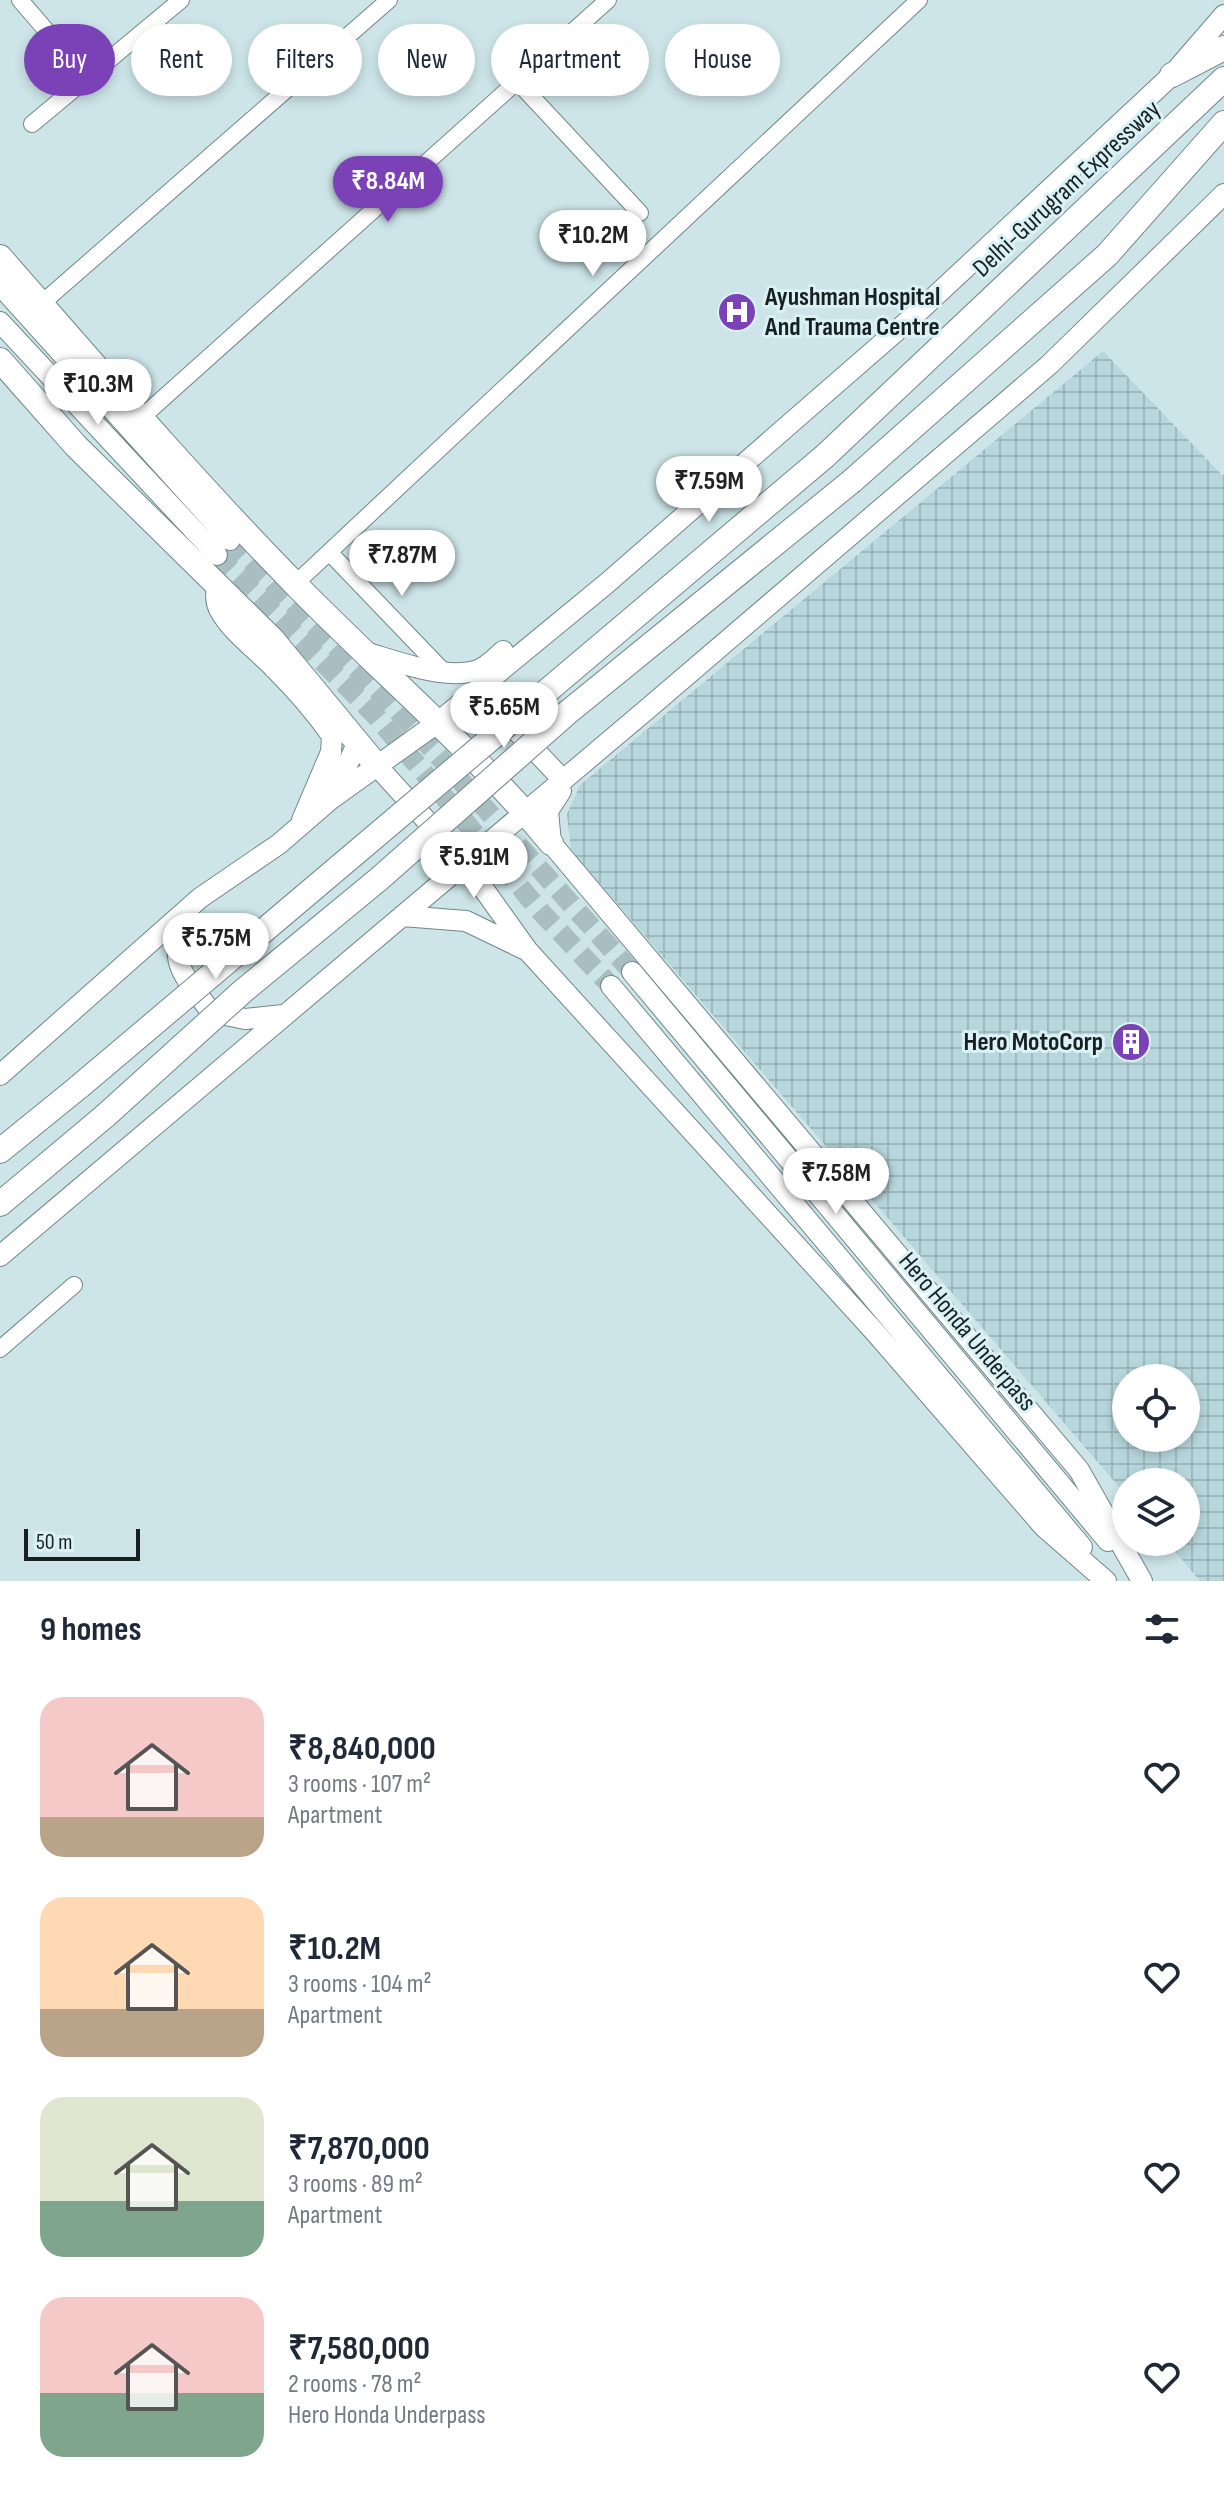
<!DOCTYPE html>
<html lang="en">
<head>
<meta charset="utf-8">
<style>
	:root { --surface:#fff; --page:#f6f6f7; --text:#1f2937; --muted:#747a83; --accent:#7b41b7 }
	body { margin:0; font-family:"Sofia Sans Condensed",sans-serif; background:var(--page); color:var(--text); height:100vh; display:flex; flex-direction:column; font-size:30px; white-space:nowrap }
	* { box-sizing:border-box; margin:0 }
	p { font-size:26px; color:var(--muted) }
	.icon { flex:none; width:44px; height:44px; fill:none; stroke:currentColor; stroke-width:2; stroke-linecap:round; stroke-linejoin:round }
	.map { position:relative; height:1581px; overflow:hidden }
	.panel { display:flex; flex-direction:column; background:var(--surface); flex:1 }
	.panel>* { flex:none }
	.banner { position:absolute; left:24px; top:24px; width:800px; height:72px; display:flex; gap:16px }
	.buttons { position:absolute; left:1112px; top:1364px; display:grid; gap:16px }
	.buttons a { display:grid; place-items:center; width:88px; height:88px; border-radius:50%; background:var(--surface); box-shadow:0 4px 12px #0003; font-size:40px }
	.scale { position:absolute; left:24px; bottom:20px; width:116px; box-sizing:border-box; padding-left:8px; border:4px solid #182022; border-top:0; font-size:22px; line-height:28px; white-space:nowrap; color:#182022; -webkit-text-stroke:6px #daf2f6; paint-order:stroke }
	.price { position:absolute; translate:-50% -68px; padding:0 18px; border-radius:28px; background:#fff; color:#222; font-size:26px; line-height:52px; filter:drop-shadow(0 2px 4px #0008) }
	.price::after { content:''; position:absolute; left:50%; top:48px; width:24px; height:18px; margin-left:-12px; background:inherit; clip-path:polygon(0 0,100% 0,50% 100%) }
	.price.on { background:var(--accent); color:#fff }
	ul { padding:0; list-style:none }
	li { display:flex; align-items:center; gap:24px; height:200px; padding:0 40px }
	li span { display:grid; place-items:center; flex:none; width:224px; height:160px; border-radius:24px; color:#555 }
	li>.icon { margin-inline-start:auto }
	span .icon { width:96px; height:96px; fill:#fffc; stroke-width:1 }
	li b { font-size:34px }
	h2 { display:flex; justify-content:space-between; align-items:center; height:96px; padding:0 40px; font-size:34px }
	.chip { padding:0 28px; border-radius:36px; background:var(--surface); box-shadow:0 4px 12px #0003; font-size:28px; line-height:72px }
	.chip.on { background:var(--accent); color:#fff }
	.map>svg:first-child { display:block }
	.industrial { fill:url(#industrial-grid); fill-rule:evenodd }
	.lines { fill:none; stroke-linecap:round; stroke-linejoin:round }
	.major-tunnel { stroke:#a9bec1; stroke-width:20; stroke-dasharray:20 10; stroke-linecap:butt }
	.minor-casing { stroke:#70878a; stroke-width:18 }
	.major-casing { stroke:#70878a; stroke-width:22 }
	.highway-casing { stroke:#70878a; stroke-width:26 }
	.minor { stroke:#fff; stroke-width:16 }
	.major { stroke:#fff; stroke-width:20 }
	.highway { stroke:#fff; stroke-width:24 }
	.highway-bridge-casing { stroke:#70878a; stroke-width:26; stroke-linecap:butt }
	.highway-bridge { stroke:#fff; stroke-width:24 }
	.labels { text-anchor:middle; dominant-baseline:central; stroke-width:6; stroke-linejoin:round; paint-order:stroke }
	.street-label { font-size:26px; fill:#182022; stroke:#daf2f6 }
	.poi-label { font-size:26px; font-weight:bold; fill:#182022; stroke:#daf2f6; text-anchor:start }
</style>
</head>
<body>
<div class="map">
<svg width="1224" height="1581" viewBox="0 0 1224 1581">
	<defs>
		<pattern id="industrial-grid" width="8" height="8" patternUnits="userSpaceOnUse" patternTransform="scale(2)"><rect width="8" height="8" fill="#b7d7dd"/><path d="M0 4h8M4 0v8" fill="none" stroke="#9db8bd"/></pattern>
	</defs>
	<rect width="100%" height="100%" fill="#cde5e9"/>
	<path class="industrial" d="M1103,351L1222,475L1224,474V1581H1200L1167,1542H1186V1482H1126V1495L571,850L567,814L580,785ZM1126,1378H1186V1438H1126Z"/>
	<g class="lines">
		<path class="major-tunnel" d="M230,540L388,700L632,972
			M217,555L376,716L541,912L611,986"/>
		<g class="minor-casing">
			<path id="minor" d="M20,0L87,78
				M517,81L640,213
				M32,124L181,0
				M41,304L389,0
				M141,418L608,0
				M329,552L445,673
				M295,584L919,0
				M0,1349L74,1285"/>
		</g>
		<g class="major-casing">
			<path id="major" d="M0,285L230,540
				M0,322L217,555
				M217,585C216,594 215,601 219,609C231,632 257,650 275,669C296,690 315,712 332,736L331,752L302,820
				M365,652C396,661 446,681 478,670C488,666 495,658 503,651
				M478,690L563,780
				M377,766L465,863L528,951L874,1331L1044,1527L1106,1581
				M561,791L548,811L551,843L1079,1470L1142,1581
				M333,795L358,742
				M187,913C167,964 181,971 211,1012L245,1019L283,1015
				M402,916L466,921L524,949
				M632,972L1108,1541
				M611,986L1082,1547
				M0,1075L200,898L279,844L331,799L437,723L606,584L916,314L1172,75L1224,15
				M0,1256L652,705L1049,365L1224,194"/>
		</g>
		<g class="highway-casing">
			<path id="highway" d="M1172,75L1224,48
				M0,257C97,368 193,480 296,585C380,671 474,750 551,843
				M0,360L76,446L272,639L377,766
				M825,456L1224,79
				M852,481L1107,255L1224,123
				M0,1151L80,1086
				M0,1204L105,1116"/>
		</g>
		<use href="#minor" class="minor"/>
		<use href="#major" class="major"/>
		<use href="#highway" class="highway"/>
		<g class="highway-bridge-casing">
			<path id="highway-bridge" d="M80,1086L825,456
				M105,1116L243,991L379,879L567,713L852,481"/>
		</g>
		<use href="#highway-bridge" class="highway-bridge"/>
	</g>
	<defs>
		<g id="hospital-disc" transform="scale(2)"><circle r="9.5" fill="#7b41b7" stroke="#daf2f6"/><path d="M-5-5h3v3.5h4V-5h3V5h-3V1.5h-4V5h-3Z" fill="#fff"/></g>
		<g id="building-disc" transform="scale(2)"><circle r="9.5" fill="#7b41b7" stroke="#daf2f6"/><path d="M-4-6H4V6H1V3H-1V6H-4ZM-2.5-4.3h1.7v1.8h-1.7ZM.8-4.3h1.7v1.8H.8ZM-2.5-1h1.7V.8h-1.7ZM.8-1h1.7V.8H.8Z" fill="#fff"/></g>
	</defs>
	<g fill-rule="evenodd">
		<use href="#hospital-disc" x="737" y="312"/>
		<use href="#building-disc" x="1131" y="1042"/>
	</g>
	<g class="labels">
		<g class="street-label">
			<text transform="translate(1067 189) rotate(-43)">Delhi-Gurugram Expressway</text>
			<text transform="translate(967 1332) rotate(50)">Hero Honda Underpass</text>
		</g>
		<g class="poi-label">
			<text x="765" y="297">Ayushman Hospital<tspan x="765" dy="30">And Trauma Centre</tspan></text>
			<text x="1103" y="1042" text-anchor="end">Hero MotoCorp</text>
		</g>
	</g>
</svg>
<div class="buttons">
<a><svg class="icon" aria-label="locate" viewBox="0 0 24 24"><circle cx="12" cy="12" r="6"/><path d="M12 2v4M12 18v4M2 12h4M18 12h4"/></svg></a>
<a><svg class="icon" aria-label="layers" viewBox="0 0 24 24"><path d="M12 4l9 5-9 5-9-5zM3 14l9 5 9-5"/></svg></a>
</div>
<div class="scale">50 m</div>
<b class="price on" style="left:388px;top:224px">₹8.84M</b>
<b class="price" style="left:593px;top:278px">₹10.2M</b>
<b class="price" style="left:98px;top:427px">₹10.3M</b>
<b class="price" style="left:709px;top:524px">₹7.59M</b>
<b class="price" style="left:402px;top:598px">₹7.87M</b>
<b class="price" style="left:504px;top:750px">₹5.65M</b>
<b class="price" style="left:474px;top:900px">₹5.91M</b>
<b class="price" style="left:216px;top:981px">₹5.75M</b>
<b class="price" style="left:836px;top:1216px">₹7.58M</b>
<div class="banner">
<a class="chip on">Buy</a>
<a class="chip">Rent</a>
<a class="chip">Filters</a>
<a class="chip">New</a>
<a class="chip">Apartment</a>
<a class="chip">House</a>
</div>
</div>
<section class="panel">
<h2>9 homes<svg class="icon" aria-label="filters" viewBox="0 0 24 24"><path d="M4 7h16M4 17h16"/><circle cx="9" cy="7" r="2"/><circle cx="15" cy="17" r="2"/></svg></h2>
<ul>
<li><span style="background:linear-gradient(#f6c9c9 75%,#b9a48a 0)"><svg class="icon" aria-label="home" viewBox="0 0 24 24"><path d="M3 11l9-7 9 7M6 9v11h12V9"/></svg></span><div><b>₹8,840,000</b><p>3 rooms · 107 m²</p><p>Apartment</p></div><svg class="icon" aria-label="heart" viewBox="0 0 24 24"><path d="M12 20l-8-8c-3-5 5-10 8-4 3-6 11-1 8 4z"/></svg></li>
<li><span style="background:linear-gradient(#ffd9b3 70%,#b9a48a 0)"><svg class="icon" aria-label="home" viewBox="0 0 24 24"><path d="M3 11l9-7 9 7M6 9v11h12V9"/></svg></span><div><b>₹10.2M</b><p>3 rooms · 104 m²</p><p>Apartment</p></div><svg class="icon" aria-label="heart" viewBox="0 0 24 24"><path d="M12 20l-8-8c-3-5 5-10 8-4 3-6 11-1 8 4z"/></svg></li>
<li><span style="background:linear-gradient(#dfe7d0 65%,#7fa58c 0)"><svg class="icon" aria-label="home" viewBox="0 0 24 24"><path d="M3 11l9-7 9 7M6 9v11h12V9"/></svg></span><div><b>₹7,870,000</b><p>3 rooms · 89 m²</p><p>Apartment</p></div><svg class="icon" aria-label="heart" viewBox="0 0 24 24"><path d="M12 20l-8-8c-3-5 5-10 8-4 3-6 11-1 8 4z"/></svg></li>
<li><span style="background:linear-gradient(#f6c9c9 60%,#7fa58c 0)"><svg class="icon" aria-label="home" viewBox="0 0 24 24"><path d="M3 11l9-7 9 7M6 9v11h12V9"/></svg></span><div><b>₹7,580,000</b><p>2 rooms · 78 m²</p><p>Hero Honda Underpass</p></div><svg class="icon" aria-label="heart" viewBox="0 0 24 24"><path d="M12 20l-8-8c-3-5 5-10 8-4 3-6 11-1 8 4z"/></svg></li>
</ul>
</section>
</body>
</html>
